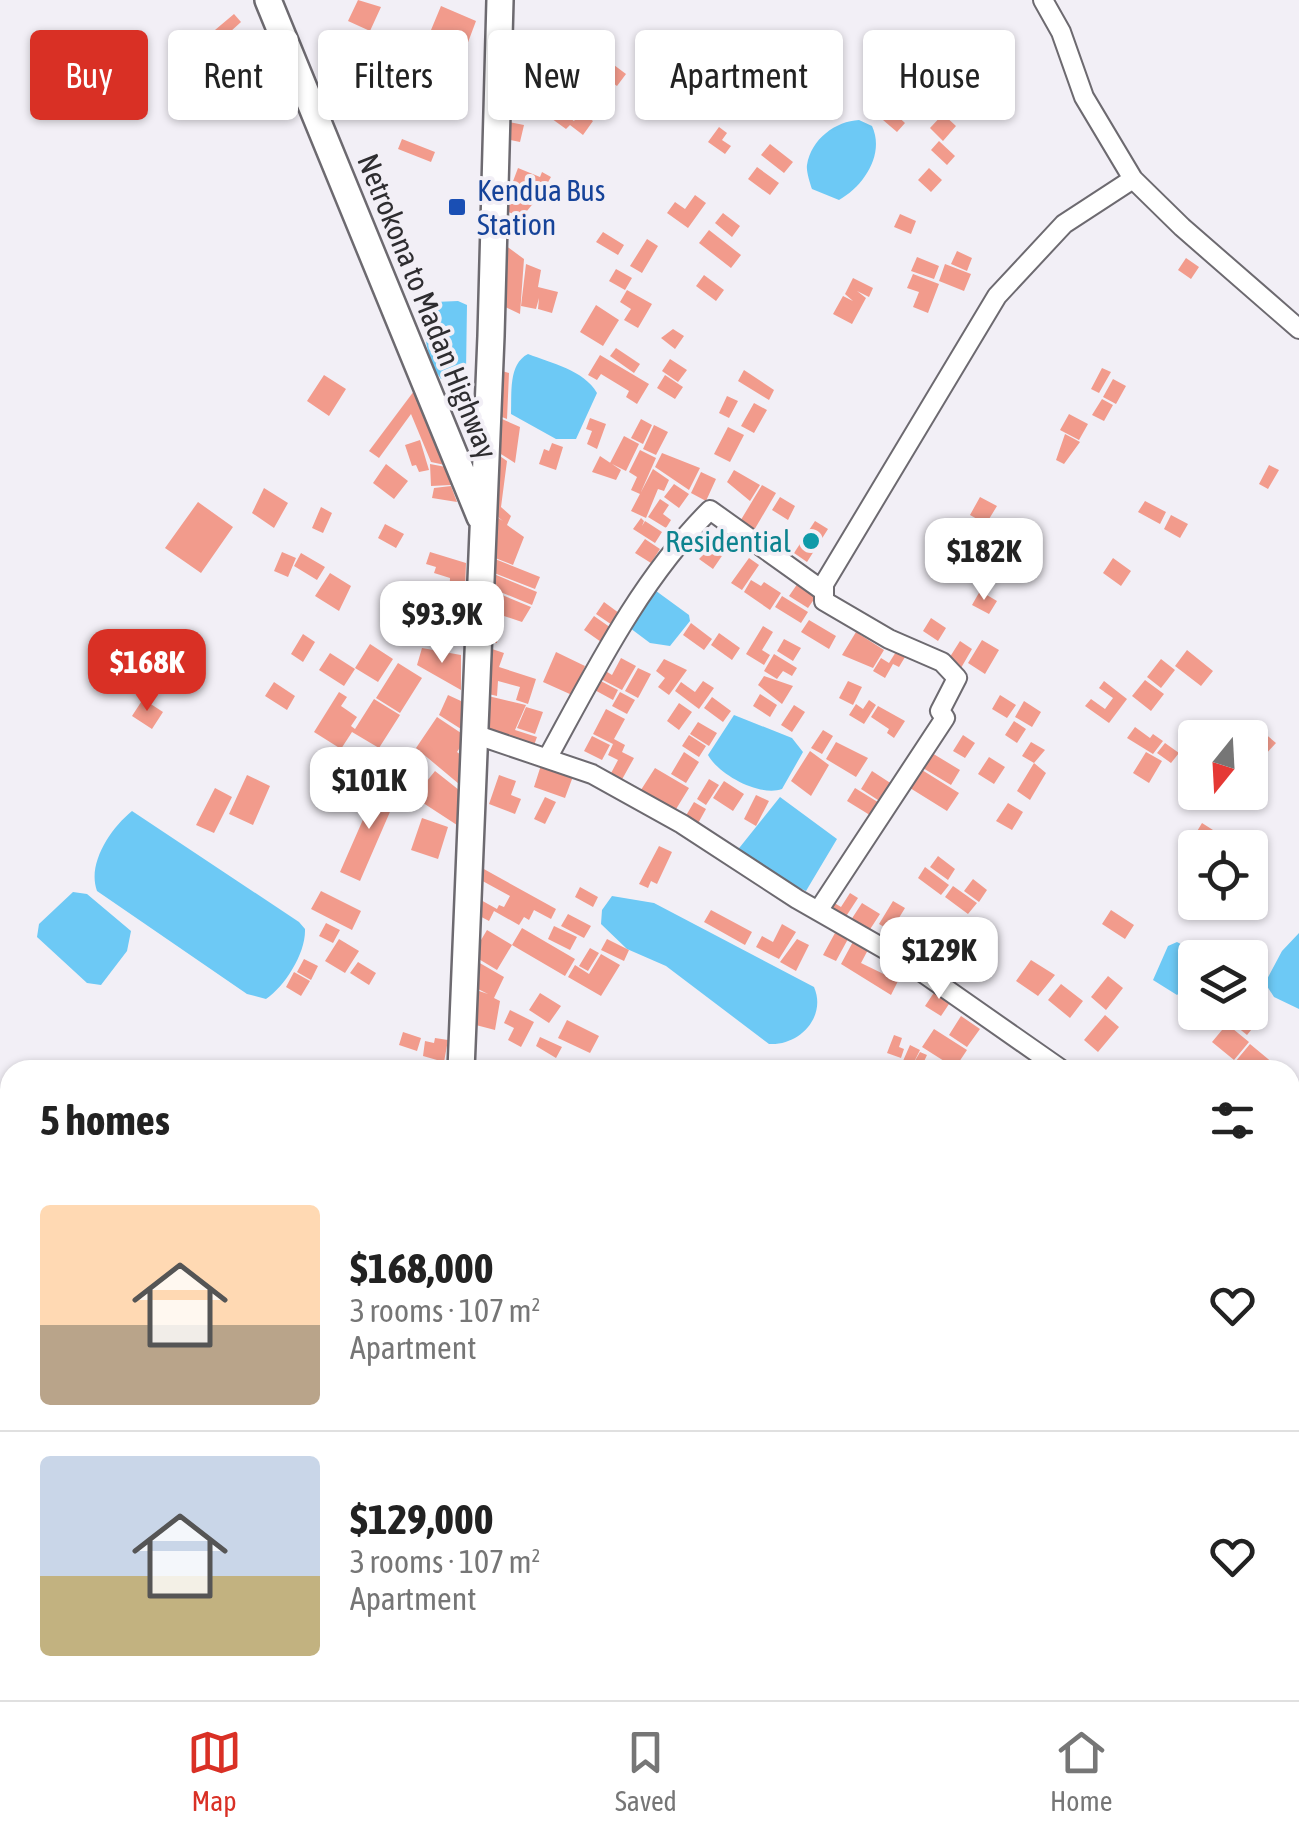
<!DOCTYPE html>
<html lang="en">
<head>
<meta charset="utf-8">
<style>
	:root { --surface:#fff; --page:#f6f6f6; --text:#222; --muted:#767676; --line:#e0e0e0; --accent:#d93025 }
	body { margin:0; font-family:"Asap Condensed",sans-serif; background:var(--page); color:var(--text); height:100vh; display:flex; flex-direction:column; font-size:38px; white-space:nowrap }
	* { box-sizing:border-box; margin:0 }
	p { font-size:32px; color:var(--muted) }
	.icon { flex:none; width:55px; height:55px; fill:none; stroke:currentColor; stroke-width:2; stroke-linecap:round; stroke-linejoin:round }
	.map { position:relative; flex:1; overflow:hidden }
	.panel { position:absolute; left:0px; top:1060px; width:1300px; height:640px; display:flex; flex-direction:column; background:var(--surface); border-radius:30px 30px 0 0; box-shadow:0 2px 8px #0004 }
	.panel>* { flex:none }
	.guide { position:absolute; left:30px; top:30px; width:1240px; height:90px; display:flex; gap:20px }
	.needle { width:65px; rotate:198deg }
	.fabs { position:absolute; left:1178px; top:720px; display:grid; gap:20px }
	.fabs a { display:grid; place-items:center; width:90px; height:90px; border-radius:10px; background:var(--surface); box-shadow:0 2px 8px #0004; font-size:50px }
	.price { position:absolute; translate:-50% -85px; padding:0 22px; border-radius:20px; background:#fff; color:#222; font-size:32px; line-height:65px; filter:drop-shadow(0 2px 5px #0008) }
	.price::after { content:''; position:absolute; left:50%; top:60px; width:30px; height:22px; margin-left:-15px; background:inherit; clip-path:polygon(0 0,100% 0,50% 100%) }
	.price.on { background:var(--accent); color:#fff }
	ul { padding:0; list-style:none }
	li { display:flex; align-items:center; gap:30px; height:250px; padding:0 40px }
	li+li { border-top:2px solid var(--line) }
	li span { display:grid; place-items:center; flex:none; width:280px; height:200px; border-radius:10px; color:#555 }
	li>.icon { margin-inline-start:auto }
	span .icon { width:120px; height:120px; fill:#fffc; stroke-width:1 }
	li b { font-size:42px }
	h2 { display:flex; justify-content:space-between; align-items:center; height:120px; padding:0 40px; font-size:42px }
	.tag { padding:0 35px; border-radius:10px; background:var(--surface); box-shadow:0 2px 8px #0004; font-size:35px; line-height:90px }
	.tag.on { background:var(--accent); color:#fff }
	.tab-bar { display:flex; justify-content:space-around; align-items:center; height:140px; border-top:2px solid var(--line); background:var(--surface); font-size:28px; color:var(--muted) }
	.tab-bar a { display:grid; justify-items:center; gap:5px }
	.tab-bar .on { color:var(--accent) }
	.map>svg:first-child { display:block }
	.water { fill:#6dc9f5 }
	.building { fill:#f29b8c }
	.lines { fill:none; stroke-linecap:round; stroke-linejoin:round }
	.minor-casing { stroke:#6d6a70; stroke-width:22 }
	.secondary-casing { stroke:#6d6a70; stroke-width:30 }
	.minor { stroke:#fff; stroke-width:18 }
	.secondary { stroke:#fff; stroke-width:25 }
	.transit-dot { fill:#1a4fb4; stroke:#f2eff6; stroke-width:4 }
	.culture-dot { fill:#0f9aa8; stroke:#f2eff6; stroke-width:4 }
	.labels { text-anchor:middle; dominant-baseline:central; stroke-width:8; stroke-linejoin:round; paint-order:stroke }
	.transit-label { font-size:30px; fill:#164399; stroke:#f2eff6; text-anchor:start }
	.street-label { font-size:30px; fill:#2e2d30; stroke:#f2eff6 }
	.culture-label { font-size:30px; fill:#0d838f; stroke:#f2eff6; text-anchor:end }
</style>
</head>
<body>
<div class="map">
<svg width="1299" height="1700" viewBox="0 0 1299 1700">
	<rect width="100%" height="100%" fill="#f2eff6"/>
	<path class="water" d="M531,33L557,43L562,50L546,89L521,84L508,70L509,53L516,38Z
		M859,120L872,126C885,154 864,186 839,200L812,189C810,183 806,171 807,165C811,139 836,121 859,120Z
		M458,301L467,305L466,371L464,379H441C427,361 421,328 427,307L435,302Z
		M528,354C551,363 584,370 597,393L576,439H556L511,414C512,394 508,364 528,354Z
		M652,588L689,615L690,621L670,646L650,643L630,628Z
		M734,715L792,738L803,752L782,789C760,797 719,775 708,755Z
		M780,797L837,839L806,891L732,857Z
		M132,811L299,922L305,929C306,953 285,986 266,999L247,994L97,891C87,864 110,829 132,811Z
		M73,892L87,894L131,931L127,951L101,985L87,983L37,937L39,924Z
		M612,896L654,903L814,987C827,1017 799,1046 769,1044L666,966L627,949L601,924L602,910Z
		M1299,933V1009L1274,997L1265,983L1282,951Z
		M1177,942L1205,957L1195,958V979L1177,995L1153,980L1168,946Z
		M0,1251L10,1258V1406L0,1402Z"/>
	<path class="building" d="M358,0L381,7L370,31L348,21Z
		M441,6L476,21L467,45L431,30Z
		M234,14L241,22L230,32L240,44L233,50L215,30Z
		M347,32L368,42L355,71L341,65L348,49L339,41Z
		M325,44L348,75L330,89L324,81L335,73L318,49Z
		M982,46L994,57L984,67L972,56Z
		M606,59L626,74L617,86L610,81L602,92L582,79L590,68L597,72Z
		M915,60L929,73L919,83L905,70Z
		M935,70L945,79L934,91L924,82Z
		M587,90L605,103L594,118L576,105Z
		M672,92L695,108L687,119L664,103Z
		M554,107L574,121L581,112L593,121L583,135L570,125L566,129L548,116Z
		M892,111L905,123L897,132L883,120Z
		M943,114L956,126L943,141L930,128Z
		M509,122L524,125L520,142L506,139Z
		M719,127L727,133L722,140L731,146L725,154L708,142Z
		M402,139L435,152L431,162L398,149Z
		M939,141L955,156L947,165L931,150Z
		M770,144L793,162L784,173L761,155Z
		M757,167L779,183L770,195L748,179Z
		M518,168L540,177L542,172L551,177L541,194L522,186L540,195L522,217L500,209V179L512,184Z
		M929,168L942,180L931,192L918,180Z
		M695,195L706,203L688,228L667,213L675,202L685,209Z
		M723,213L740,226L732,237L715,223Z
		M900,214L916,221L911,234L894,227Z
		M709,230L741,255L731,268L699,243Z
		M603,232L624,245L618,255L596,242Z
		M647,239L658,246L642,273L630,266Z
		M502,243L524,259L520,314L495,302Z
		M957,251L972,258L967,271L951,264Z
		M917,257L939,266L934,279L911,271Z
		M1186,258L1199,267L1191,279L1178,270Z
		M526,264L541,270L538,287L558,292L552,313L538,309L539,298L536,309L521,306Z
		M945,264L971,274L964,291L939,281Z
		M616,269L632,278L625,290L609,281Z
		M913,274L939,284L928,313L913,307L919,292L907,288Z
		M704,275L724,290L716,301L696,286Z
		M853,278L873,288L869,297L857,291L866,298L852,324L833,314L843,296L853,301L845,294Z
		M627,290L652,304L638,328L624,320L631,309L620,302Z
		M596,305L619,320L603,346L580,332Z
		M673,329L684,336L675,349L661,338Z
		M616,348L640,364L634,373L610,356Z
		M600,355L649,384L637,404L626,397L629,391L601,374L597,380L588,375Z
		M670,359L687,370L678,382L662,371Z
		M1102,368L1111,372L1099,393L1091,389Z
		M495,369L509,373L507,419L494,414Z
		M744,370L774,390L769,400L738,381Z
		M324,375L346,389L329,416L307,401Z
		M665,375L683,387L675,399L657,388Z
		M1113,379L1126,386L1116,404L1103,397Z
		M414,391L423,401L419,405L445,465L431,462L411,414L379,458L369,451Z
		M727,396L738,401L729,418L719,413Z
		M1102,399L1113,405L1104,421L1092,415Z
		M754,403L767,410L754,433L741,426Z
		M1069,414L1088,424L1079,440L1060,430Z
		M495,416L520,427L515,463L493,449Z
		M590,418L606,424L597,449L587,444L592,431L586,429Z
		M641,419L652,425L643,444L631,438Z
		M654,425L668,432L656,455L643,449Z
		M728,427L744,435L730,462L714,454Z
		M1065,434L1080,442L1064,464L1056,460Z
		M624,436L639,444L626,471L610,463Z
		M420,440L429,470L419,472L416,465L412,466L405,445Z
		M552,443L563,447L556,470L539,464L544,449L549,451Z
		M640,450L656,458L640,494L631,490L637,477L629,472Z
		M494,452L507,461L501,507L511,516L507,525L524,537L513,565L490,556L489,512L503,521L489,510Z
		M662,453L700,468L689,490L655,467Z
		M600,456L621,470L616,480L592,472Z
		M386,464L408,481L394,499L373,483Z
		M430,464L446,467L451,485L431,486Z
		M1269,465L1279,470L1268,489L1259,484Z
		M653,469L669,480L664,491L658,489L646,518L631,511Z
		M734,470L760,485L750,501L727,482Z
		M701,472L716,479L706,501L691,493Z
		M674,484L689,494L679,508L664,497Z
		M762,485L776,493L753,532L739,523Z
		M451,486L457,502L432,498L434,488Z
		M264,488L288,503L274,528L252,513Z
		M780,497L795,506L788,520L772,510Z
		M980,497L997,506L986,524L970,515Z
		M660,499L669,505L663,514L671,520L666,528L648,517Z
		M1145,501L1166,512L1160,524L1138,512Z
		M198,502L233,527L201,573L165,548Z
		M321,507L332,513L323,533L312,528Z
		M1171,515L1188,524L1180,538L1164,529Z
		M641,518L644,521L642,526L645,521L662,532L655,543L633,529Z
		M815,521L828,529L807,562L794,553Z
		M385,524L404,534L396,548L378,538Z
		M645,539L660,549L651,563L635,553Z
		M716,542L726,550L713,569L699,559Z
		M282,552L296,558L288,577L274,571Z
		M430,552L466,563L463,640L444,639V632L425,629L427,621H448L450,578L434,573L436,567L426,564Z
		M301,553L325,567L317,580L294,566Z
		M490,557L540,577L535,589L489,571Z
		M749,558L759,565L742,590L731,583Z
		M1113,558L1131,571L1121,586L1103,573Z
		M489,572L537,592L532,605L486,586Z
		M330,573L351,586L339,611L315,596Z
		M751,580L761,586L764,582L781,593L770,610L744,592Z
		M798,583L817,595L808,608L789,596Z
		M399,586L446,599L442,611L395,599Z
		M483,587L531,607L522,622L498,614L497,643H483Z
		M980,591L997,601L989,614L972,605Z
		M782,596L808,612L801,623L775,607Z
		M604,602L623,616L615,627L596,614Z
		M394,615L417,623L412,636L390,629Z
		M594,616L614,630L604,644L584,630Z
		M931,618L946,628L938,641L923,631Z
		M809,620L836,636L829,649L801,632Z
		M691,623L712,639L704,650L683,635Z
		M763,626L773,632L762,650L770,655L764,665L746,654Z
		M856,632L884,650L873,668L842,655Z
		M719,633L740,648L732,660L711,645Z
		M303,634L315,642L303,662L291,654Z
		M784,639L801,648L793,661L777,651Z
		M982,640L999,650L985,674L968,663Z
		M960,641L972,649L961,668L948,660Z
		M370,644L393,659L378,682L355,668Z
		M899,647L908,652L899,667L893,664L885,678L873,671L881,658L889,663Z
		M422,648L461,655V690L417,665Z
		M489,648L504,653L499,667L536,679L528,704L516,700L520,687L498,681L497,696L484,693Z
		M1187,650L1213,671L1201,686L1175,666Z
		M556,652L585,666L572,695L543,682Z
		M330,653L355,669L344,686L319,670Z
		M774,654L797,668L792,676L783,671L777,679L764,671Z
		M621,658L636,666L622,690L599,678L604,670L612,675Z
		M664,659L687,670L669,695L658,687L665,678L656,671Z
		M1161,659L1175,670L1161,688L1147,677Z
		M398,663L422,678L400,713L376,698Z
		M638,668L651,674L638,698L625,691Z
		M764,676L793,686L782,704L758,685Z
		M597,679L618,690L613,700L591,688Z
		M1145,680L1164,694L1151,711L1132,696Z
		M703,681L714,688L699,709L675,691L681,682L695,692Z
		M848,681L862,687L853,705L839,698Z
		M1104,681L1127,699L1109,723L1085,706L1091,699L1105,709L1113,698L1099,688Z
		M274,682L295,696L287,710L265,696Z
		M339,692L347,697L341,706L357,717L351,726L355,729L374,699L400,715L379,748L352,732L341,749L314,732Z
		M620,692L635,700L627,714L612,706Z
		M760,694L777,705L770,717L753,706Z
		M448,695L461,701V729L439,715Z
		M484,695L526,705L515,730L537,737L533,748L481,732Z
		M1000,695L1016,705L1007,718L992,709Z
		M712,697L731,711L723,722L704,708Z
		M143,699L163,712L152,729L132,716Z
		M869,700L876,705L864,724L849,715L856,704L863,709Z
		M1024,701L1041,712L1032,727L1015,717Z
		M679,703L692,712L679,730L667,721Z
		M794,705L805,712L792,732L781,725Z
		M878,706L905,721L894,738L887,733L889,729L871,717Z
		M526,707L543,712L535,734L517,728Z
		M606,709L625,719L614,739L625,745L622,752L634,758L620,783L609,777L618,760L608,755L613,744L593,734Z
		M437,717L467,737L457,752L461,755L459,784L416,748Z
		M1014,721L1026,729L1017,743L1005,735Z
		M698,722L717,733L709,746L690,734Z
		M1135,727L1150,738L1153,734L1163,741L1153,754L1127,738Z
		M823,730L833,736L822,754L811,748Z
		M1263,732L1276,743L1265,755L1253,745Z
		M689,735L706,746L699,757L682,746Z
		M963,735L975,743L965,758L953,751Z
		M592,736L610,745L602,760L584,751Z
		M836,742L868,758L856,777L826,759Z
		M1031,742L1045,750L1034,763L1022,756Z
		M1165,743L1179,753L1171,763L1157,753Z
		M927,750L960,770L951,785L918,765Z
		M810,751L829,765L811,796L791,781Z
		M684,752L699,762L686,783L671,774Z
		M1146,752L1162,761L1149,783L1133,773Z
		M989,757L1005,767L994,784L978,774Z
		M543,759L575,771L565,798L534,787Z
		M1034,763L1046,773L1030,800L1017,791Z
		M403,768L421,779L410,795L393,783Z
		M655,768L689,788L673,814L639,793Z
		M922,770L959,793L947,811L910,788Z
		M435,771L459,790L460,827L414,797Z
		M872,771L895,786L884,804L861,789Z
		M247,775L270,786L253,825L229,814Z
		M499,775L516,781L511,795L521,799L515,814L489,804Z
		M709,779L719,785L706,805L697,799Z
		M724,781L744,794L733,811L713,798Z
		M379,783L399,791L360,881L340,872Z
		M215,788L232,797L214,833L196,825Z
		M855,788L881,804L873,817L847,801Z
		M756,795L769,801L756,826L744,819Z
		M545,797L556,802L545,824L534,819Z
		M694,802L706,809L696,827L684,819Z
		M1008,803L1023,812L1012,830L996,821Z
		M422,818L448,827L438,859L411,850Z
		M1202,823L1213,830L1203,848H1198L1190,843Z
		M659,846L672,852L657,884L651,881L648,888L639,884Z
		M938,856L955,869L948,880L930,867Z
		M925,867L949,885L941,895L918,878Z
		M482,868L556,909L551,919L534,910L529,920L524,917L519,925L494,911L489,921L472,912L479,899L497,909L499,905L504,907L510,896L477,878Z
		M973,879L987,890L979,902L964,891Z
		M953,886L977,903L968,914L945,897Z
		M580,887L598,897L593,907L575,897Z
		M321,891L361,911L352,930L311,909Z
		M850,893L858,898L843,921L826,910L831,901L841,907Z
		M893,901L905,908L891,931L879,924Z
		M862,903L880,914L867,934L849,923Z
		M711,910L752,932L745,945L704,922Z
		M1111,910L1134,925L1125,939L1102,924Z
		M568,914L591,926L584,938L561,926Z
		M326,923L340,930L333,943L319,936Z
		M782,924L796,932L779,959L756,947L762,936L773,942Z
		M554,926L577,937L570,950L548,939Z
		M522,928L575,959L565,976L512,945Z
		M487,930L512,945L497,970L472,955Z
		M922,930L946,944L935,962L926,956L931,948L916,939Z
		M835,933L848,939L836,961L823,955Z
		M855,938L870,946L861,963L898,981L891,995L841,964Z
		M339,939L359,951L345,973L325,961Z
		M607,939L629,950L624,961L601,950Z
		M797,939L809,945L796,971L780,962Z
		M590,948L599,953L588,971L579,966Z
		M601,954L620,965L601,996L568,977L575,965L589,974Z
		M304,959L318,966L311,980L297,972Z
		M1031,960L1055,975L1038,996L1016,981Z
		M358,962L376,973L369,985L350,973Z
		M478,962L504,977L494,998L500,1001L495,1030L472,1024L476,990L488,994L474,987Z
		M294,972L310,981L301,996L286,987Z
		M1108,976L1123,988L1106,1010L1091,997Z
		M1061,984L1083,1001L1070,1018L1048,1000Z
		M937,988L953,998L941,1016L925,1006Z
		M540,993L561,1006L549,1023L529,1010Z
		M510,1010L534,1022L521,1047L508,1040L514,1028L504,1023Z
		M1197,1012H1228L1218,1027Z
		M1238,1012L1256,1024L1247,1035L1231,1022Z
		M1105,1015L1119,1027L1098,1052L1084,1040Z
		M961,1016L980,1029L967,1047L949,1035Z
		M567,1020L599,1036L590,1053L558,1038Z
		M1227,1024L1249,1042L1234,1060L1212,1042Z
		M934,1029L967,1050L955,1068L922,1047Z
		M403,1032L421,1038L417,1051L399,1045Z
		M894,1035L902,1038L899,1047L904,1049L901,1058L887,1053Z
		M540,1037L562,1047L556,1058L536,1046Z
		M435,1038L448,1040L444,1062L423,1056L425,1041L434,1043Z
		M1250,1044L1274,1064L1269,1070H1244L1235,1062Z
		M910,1045L920,1050L913,1064L920,1052L927,1055L920,1070H899Z
		M0,1548L10,1553V1582L0,1576Z
		M0,1630L10,1635V1672L0,1667Z"/>
	<g class="lines">
		<g class="minor-casing">
			<path id="minor" d="M1043,0L1061,32L1084,97L1133,179L1182,227L1299,329
				M477,735L592,774L682,824L797,899L909,963L1062,1070
				M548,757C595,671 640,580 710,510L822,590
				M818,911L945,718L940,711L957,678L942,662L889,639L824,601V584L997,296L1064,224L1133,179
				M1076,1690L1078,1700"/>
		</g>
		<g class="secondary-casing">
			<path id="secondary" d="M268,0L480,517
				M461,1070L491,336L500,0
				M438,1700V1690"/>
		</g>
		<use href="#minor" class="minor"/>
		<use href="#secondary" class="secondary"/>
	</g>
	<rect class="transit-dot" x="447" y="197" width="20" height="20" rx="5"/>
	<circle class="culture-dot" cx="811" cy="541" r="10"/>
	<g class="labels">
		<g class="transit-label">
			<text x="477" y="190">Kendua Bus<tspan x="477" dy="34">Station</tspan></text>
		</g>
		<g class="street-label">
			<text transform="translate(428 306) rotate(68)">Netrokona to Madan Highway</text>
		</g>
		<g class="culture-label">
			<text x="791" y="541">Residential</text>
		</g>
	</g>
</svg>
<div class="fabs">
<a><svg class="needle" viewBox="-14 -14 28 28"><path d="M0-13l5 13h-10z" fill="#e53935"/><path d="M0 13l5-13h-10z" fill="#767676"/></svg></a>
<a><svg class="icon" aria-label="locate" viewBox="0 0 24 24"><circle cx="12" cy="12" r="6"/><path d="M12 2v4M12 18v4M2 12h4M18 12h4"/></svg></a>
<a><svg class="icon" aria-label="layers" viewBox="0 0 24 24"><path d="M12 4l9 5-9 5-9-5zM3 14l9 5 9-5"/></svg></a>
</div>
<b class="price" style="left:984px;top:603px">$182K</b>
<b class="price" style="left:442px;top:666px">$93.9K</b>
<b class="price on" style="left:147px;top:714px">$168K</b>
<b class="price" style="left:369px;top:832px">$101K</b>
<b class="price" style="left:939px;top:1002px">$129K</b>
<div class="guide">
<a class="tag on">Buy</a>
<a class="tag">Rent</a>
<a class="tag">Filters</a>
<a class="tag">New</a>
<a class="tag">Apartment</a>
<a class="tag">House</a>
</div>
<section class="panel">
<h2>5 homes<svg class="icon" aria-label="filters" viewBox="0 0 24 24"><path d="M4 7h16M4 17h16"/><circle cx="9" cy="7" r="2"/><circle cx="15" cy="17" r="2"/></svg></h2>
<ul>
<li><span style="background:linear-gradient(#ffd9b3 60%,#b9a48a 0)"><svg class="icon" aria-label="home" viewBox="0 0 24 24"><path d="M3 11l9-7 9 7M6 9v11h12V9"/></svg></span><div><b>$168,000</b><p>3 rooms · 107 m²</p><p>Apartment</p></div><svg class="icon" aria-label="heart" viewBox="0 0 24 24"><path d="M12 20l-8-8c-3-5 5-10 8-4 3-6 11-1 8 4z"/></svg></li>
<li><span style="background:linear-gradient(#c9d6e8 60%,#c2b280 0)"><svg class="icon" aria-label="home" viewBox="0 0 24 24"><path d="M3 11l9-7 9 7M6 9v11h12V9"/></svg></span><div><b>$129,000</b><p>3 rooms · 107 m²</p><p>Apartment</p></div><svg class="icon" aria-label="heart" viewBox="0 0 24 24"><path d="M12 20l-8-8c-3-5 5-10 8-4 3-6 11-1 8 4z"/></svg></li>
</ul>
</section>
</div>
<nav class="tab-bar">
<a class="on"><svg class="icon" aria-label="map" viewBox="0 0 24 24"><path d="M3 6l6-2 6 2 6-2v14l-6 2-6-2-6 2zM9 4v14M15 6v14"/></svg>Map</a>
<a><svg class="icon" aria-label="saved" viewBox="0 0 24 24"><path d="M7 4h10v16l-5-4-5 4z"/></svg>Saved</a>
<a><svg class="icon" aria-label="home" viewBox="0 0 24 24"><path d="M3 11l9-7 9 7M6 9v11h12V9"/></svg>Home</a>
</nav>
</body>
</html>
